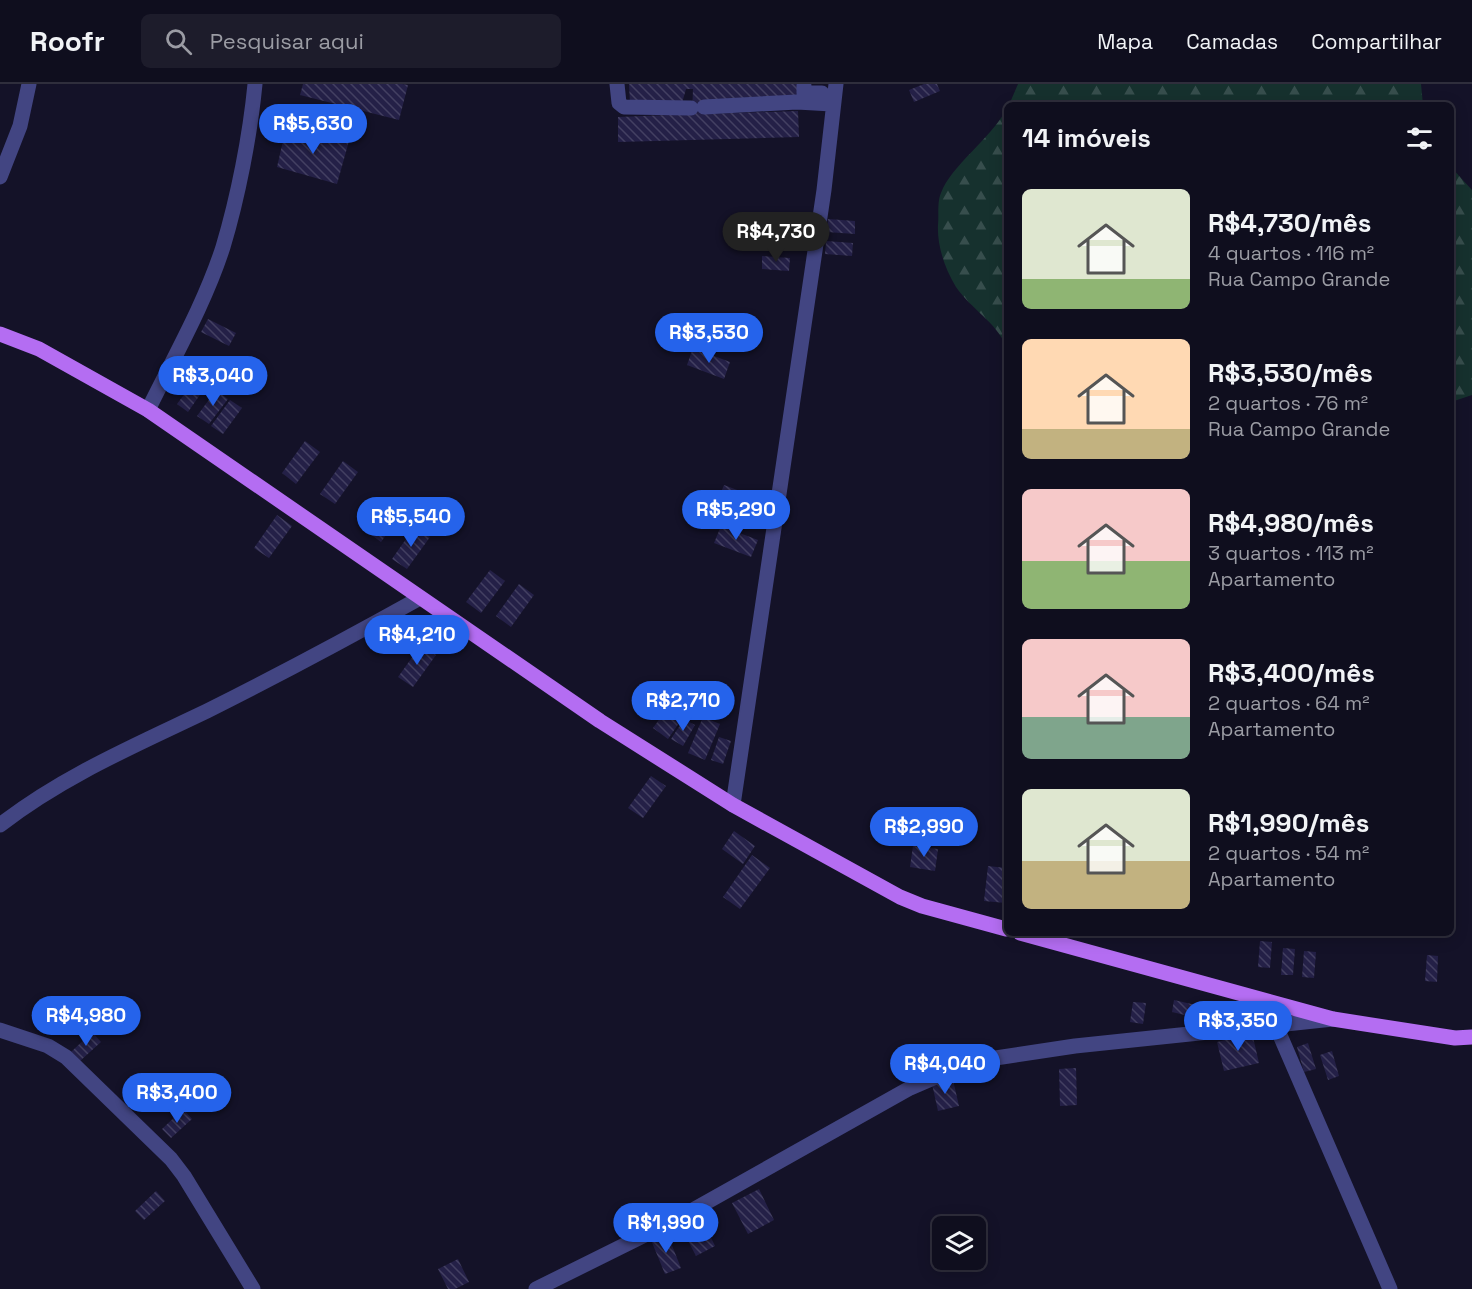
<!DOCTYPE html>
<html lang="pt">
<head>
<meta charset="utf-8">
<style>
	:root { --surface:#0f0e1e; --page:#1d1c2b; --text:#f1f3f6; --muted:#9b9ca4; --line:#2f2e3c; --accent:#2563eb }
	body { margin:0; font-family:"Space Grotesk",sans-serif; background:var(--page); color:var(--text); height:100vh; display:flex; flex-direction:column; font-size:22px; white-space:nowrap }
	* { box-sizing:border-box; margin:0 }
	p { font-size:20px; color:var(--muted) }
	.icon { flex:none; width:33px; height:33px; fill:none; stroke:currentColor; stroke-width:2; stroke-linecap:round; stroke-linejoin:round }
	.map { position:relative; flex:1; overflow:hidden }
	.sheet { position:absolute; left:1004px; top:18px; width:450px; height:834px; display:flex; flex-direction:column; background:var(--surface); border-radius:9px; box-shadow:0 3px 15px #0003,0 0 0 2px var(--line) }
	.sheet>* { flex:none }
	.controls { position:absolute; left:932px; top:1132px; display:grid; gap:12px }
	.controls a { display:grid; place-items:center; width:54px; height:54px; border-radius:9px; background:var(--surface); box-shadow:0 3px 15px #0003,0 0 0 2px var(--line); font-size:30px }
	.price { position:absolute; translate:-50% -51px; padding:0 14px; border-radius:21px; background:var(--accent); color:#fff; font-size:20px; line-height:39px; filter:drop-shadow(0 2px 3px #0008) }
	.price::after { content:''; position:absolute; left:50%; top:36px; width:18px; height:14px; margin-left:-9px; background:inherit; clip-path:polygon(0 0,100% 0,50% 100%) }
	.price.current { background:#222; color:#fff }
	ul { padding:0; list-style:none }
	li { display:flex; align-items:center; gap:18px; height:150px; padding:0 18px }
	li span { display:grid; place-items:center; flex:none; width:168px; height:120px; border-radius:9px; color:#555 }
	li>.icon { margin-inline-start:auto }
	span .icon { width:72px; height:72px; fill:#fffc; stroke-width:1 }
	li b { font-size:26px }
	h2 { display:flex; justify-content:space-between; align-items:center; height:72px; padding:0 18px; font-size:26px }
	header { display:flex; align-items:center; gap:36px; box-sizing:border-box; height:84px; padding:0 30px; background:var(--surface); border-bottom:2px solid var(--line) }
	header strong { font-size:28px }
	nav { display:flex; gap:33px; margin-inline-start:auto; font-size:21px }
	.search { width:420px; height:54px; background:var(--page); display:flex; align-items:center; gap:15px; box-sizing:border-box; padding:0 21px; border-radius:9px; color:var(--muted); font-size:22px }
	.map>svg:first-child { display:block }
	.forest { fill:url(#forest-firs) }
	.building { fill:url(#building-back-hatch) }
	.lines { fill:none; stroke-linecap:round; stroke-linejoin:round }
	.minor { stroke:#424582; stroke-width:15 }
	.major { stroke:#b46df2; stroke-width:15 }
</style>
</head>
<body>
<header>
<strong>Roofr</strong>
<div class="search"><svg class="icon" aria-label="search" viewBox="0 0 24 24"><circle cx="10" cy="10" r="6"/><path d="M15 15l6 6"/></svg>Pesquisar aqui</div>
<nav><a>Mapa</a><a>Camadas</a><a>Compartilhar</a></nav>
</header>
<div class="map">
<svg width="1472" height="1205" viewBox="0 0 1472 1205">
	<defs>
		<pattern id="forest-firs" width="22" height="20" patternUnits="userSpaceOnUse" patternTransform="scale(1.5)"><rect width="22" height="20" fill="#16312e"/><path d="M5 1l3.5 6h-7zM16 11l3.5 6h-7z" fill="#374e4d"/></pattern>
		<pattern id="building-back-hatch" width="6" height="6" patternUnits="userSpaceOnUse" patternTransform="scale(1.5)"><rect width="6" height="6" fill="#242047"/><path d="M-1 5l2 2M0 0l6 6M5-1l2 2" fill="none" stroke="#434062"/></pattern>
	</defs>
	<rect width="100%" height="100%" fill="#141228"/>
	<path class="forest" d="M1018,0H1421L1423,21H1009Z
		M1006,26V262C996,238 971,225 956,203C945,185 937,162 938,141C939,132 937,118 941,109C951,82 991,54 1006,26Z
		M1450,82L1472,106V311L1451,318Z"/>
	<path class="building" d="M303,0H402L408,1L399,36L300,11Z
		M629,0H807L797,15L704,30L798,27L799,53L618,58V33L692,30L693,5H686L682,19L630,20Z
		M924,0H937L940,7L914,18L909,6Z
		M286,44L349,57L337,100L277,83Z
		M828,135L855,137V150L827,148Z
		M826,157L853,159L852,172L825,170Z
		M762,172L790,174L789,187L762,185Z
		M208,235L236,249L229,262L201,248Z
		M693,264L730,278L724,295L687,281Z
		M194,297L204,305L188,328L177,320Z
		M216,306L228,315L209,340L197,332Z
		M230,316L242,324L223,350L211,342Z
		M305,357L320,368L296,400L282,389Z
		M343,377L358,388L335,420L320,410Z
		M724,401L761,415L754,432L717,418Z
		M389,415L404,426L381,458L366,447Z
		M277,431L292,442L269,474L254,464Z
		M415,442L430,453L407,485L392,475Z
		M721,442L758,456L751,473L714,459Z
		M490,486L505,497L481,529L466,518Z
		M519,500L534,511L511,543L496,532Z
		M421,561L436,571L413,603L398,593Z
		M676,612L691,622L668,655L653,644Z
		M703,633L720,640L705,676L688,669Z
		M684,635L695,641L683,662L671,655Z
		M719,653L731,657L723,680L711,676Z
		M651,692L666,702L643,734L628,724Z
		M734,747L755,762L743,780L722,765Z
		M913,762L938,765L935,787L910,783Z
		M752,771L770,784L740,825L723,813Z
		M988,782L1006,784V819L984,817Z
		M1260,857L1272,858L1270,884L1258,883Z
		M1283,864L1295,865L1293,891H1281Z
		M1304,867L1316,868L1314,894L1302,893Z
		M1427,871L1438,872L1437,898L1425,897Z
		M1174,916L1200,922L1197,934L1172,928Z
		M1133,918L1146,919L1143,940L1130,938Z
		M92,948L101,958L80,977L71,968Z
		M1252,949L1259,979L1224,987L1217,958Z
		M1308,959L1316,985L1304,988L1297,963Z
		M1332,967L1339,992L1328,996L1320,971Z
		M1076,984L1077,1021L1060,1022L1059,985Z
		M953,996L959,1022L938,1027L932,1000Z
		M183,1025L192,1035L171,1054L162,1045Z
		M759,1105L774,1136L748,1150L732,1119Z
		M156,1107L165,1117L144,1136L135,1127Z
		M704,1139L715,1162L696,1172L684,1149Z
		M667,1149L681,1184L665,1190L651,1156Z
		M458,1175L469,1198L455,1205H448L438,1185Z"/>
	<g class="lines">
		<path class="minor" d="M617,0L619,19L624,23L691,24
			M804,2V9H822
			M704,23L797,18L832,20
			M0,93L20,42L29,0
			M148,326C174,273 205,219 223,163C238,113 250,52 255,0
			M733,721L824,106L836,0
			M0,741C63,692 136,661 207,627C279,591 350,553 420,514
			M1276,942L1390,1205
			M0,946L48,962L66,973L171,1075L184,1092L253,1205
			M536,1205L675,1136L910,1004L954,985L989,975L1075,962L1333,935"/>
		<path class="major" d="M0,250L39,265L148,326L600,637L733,721L900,813L922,822L1006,845
			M1020,849L1333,935L1455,954L1472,953"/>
	</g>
</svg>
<div class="controls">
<a><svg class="icon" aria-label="layers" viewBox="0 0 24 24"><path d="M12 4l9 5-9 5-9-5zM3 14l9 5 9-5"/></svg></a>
</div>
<b class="price" style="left:313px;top:71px">R$5,630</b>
<b class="price current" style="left:776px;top:179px">R$4,730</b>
<b class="price" style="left:709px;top:280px">R$3,530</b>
<b class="price" style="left:213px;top:323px">R$3,040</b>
<b class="price" style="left:736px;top:457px">R$5,290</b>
<b class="price" style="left:411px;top:464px">R$5,540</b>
<b class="price" style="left:417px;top:582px">R$4,210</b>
<b class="price" style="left:683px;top:648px">R$2,710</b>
<b class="price" style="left:924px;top:774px">R$2,990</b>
<b class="price" style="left:86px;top:963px">R$4,980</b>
<b class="price" style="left:1238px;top:968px">R$3,350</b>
<b class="price" style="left:945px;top:1011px">R$4,040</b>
<b class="price" style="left:177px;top:1040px">R$3,400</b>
<b class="price" style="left:666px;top:1170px">R$1,990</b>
<section class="sheet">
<h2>14 imóveis<svg class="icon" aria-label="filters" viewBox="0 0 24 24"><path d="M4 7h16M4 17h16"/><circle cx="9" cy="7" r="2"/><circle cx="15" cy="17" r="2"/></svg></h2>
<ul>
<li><span style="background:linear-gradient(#dfe7d0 75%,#8fb573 0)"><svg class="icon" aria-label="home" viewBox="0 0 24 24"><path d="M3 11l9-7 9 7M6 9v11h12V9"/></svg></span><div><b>R$4,730/mês</b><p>4 quartos · 116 m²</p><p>Rua Campo Grande</p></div></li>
<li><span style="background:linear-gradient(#ffd9b3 75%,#c2b280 0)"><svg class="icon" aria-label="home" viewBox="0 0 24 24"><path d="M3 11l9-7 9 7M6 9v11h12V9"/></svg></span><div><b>R$3,530/mês</b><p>2 quartos · 76 m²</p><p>Rua Campo Grande</p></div></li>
<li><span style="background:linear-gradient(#f6c9c9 60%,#8fb573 0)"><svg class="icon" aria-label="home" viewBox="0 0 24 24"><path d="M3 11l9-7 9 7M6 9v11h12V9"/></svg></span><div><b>R$4,980/mês</b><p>3 quartos · 113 m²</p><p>Apartamento</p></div></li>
<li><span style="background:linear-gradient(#f6c9c9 65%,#7fa58c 0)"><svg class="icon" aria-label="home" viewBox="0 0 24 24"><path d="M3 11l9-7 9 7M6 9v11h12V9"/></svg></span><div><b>R$3,400/mês</b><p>2 quartos · 64 m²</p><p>Apartamento</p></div></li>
<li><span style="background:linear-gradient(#dfe7d0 60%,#c2b280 0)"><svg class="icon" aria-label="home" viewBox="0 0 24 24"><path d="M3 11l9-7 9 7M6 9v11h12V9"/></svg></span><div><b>R$1,990/mês</b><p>2 quartos · 54 m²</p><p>Apartamento</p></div></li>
</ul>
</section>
</div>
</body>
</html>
